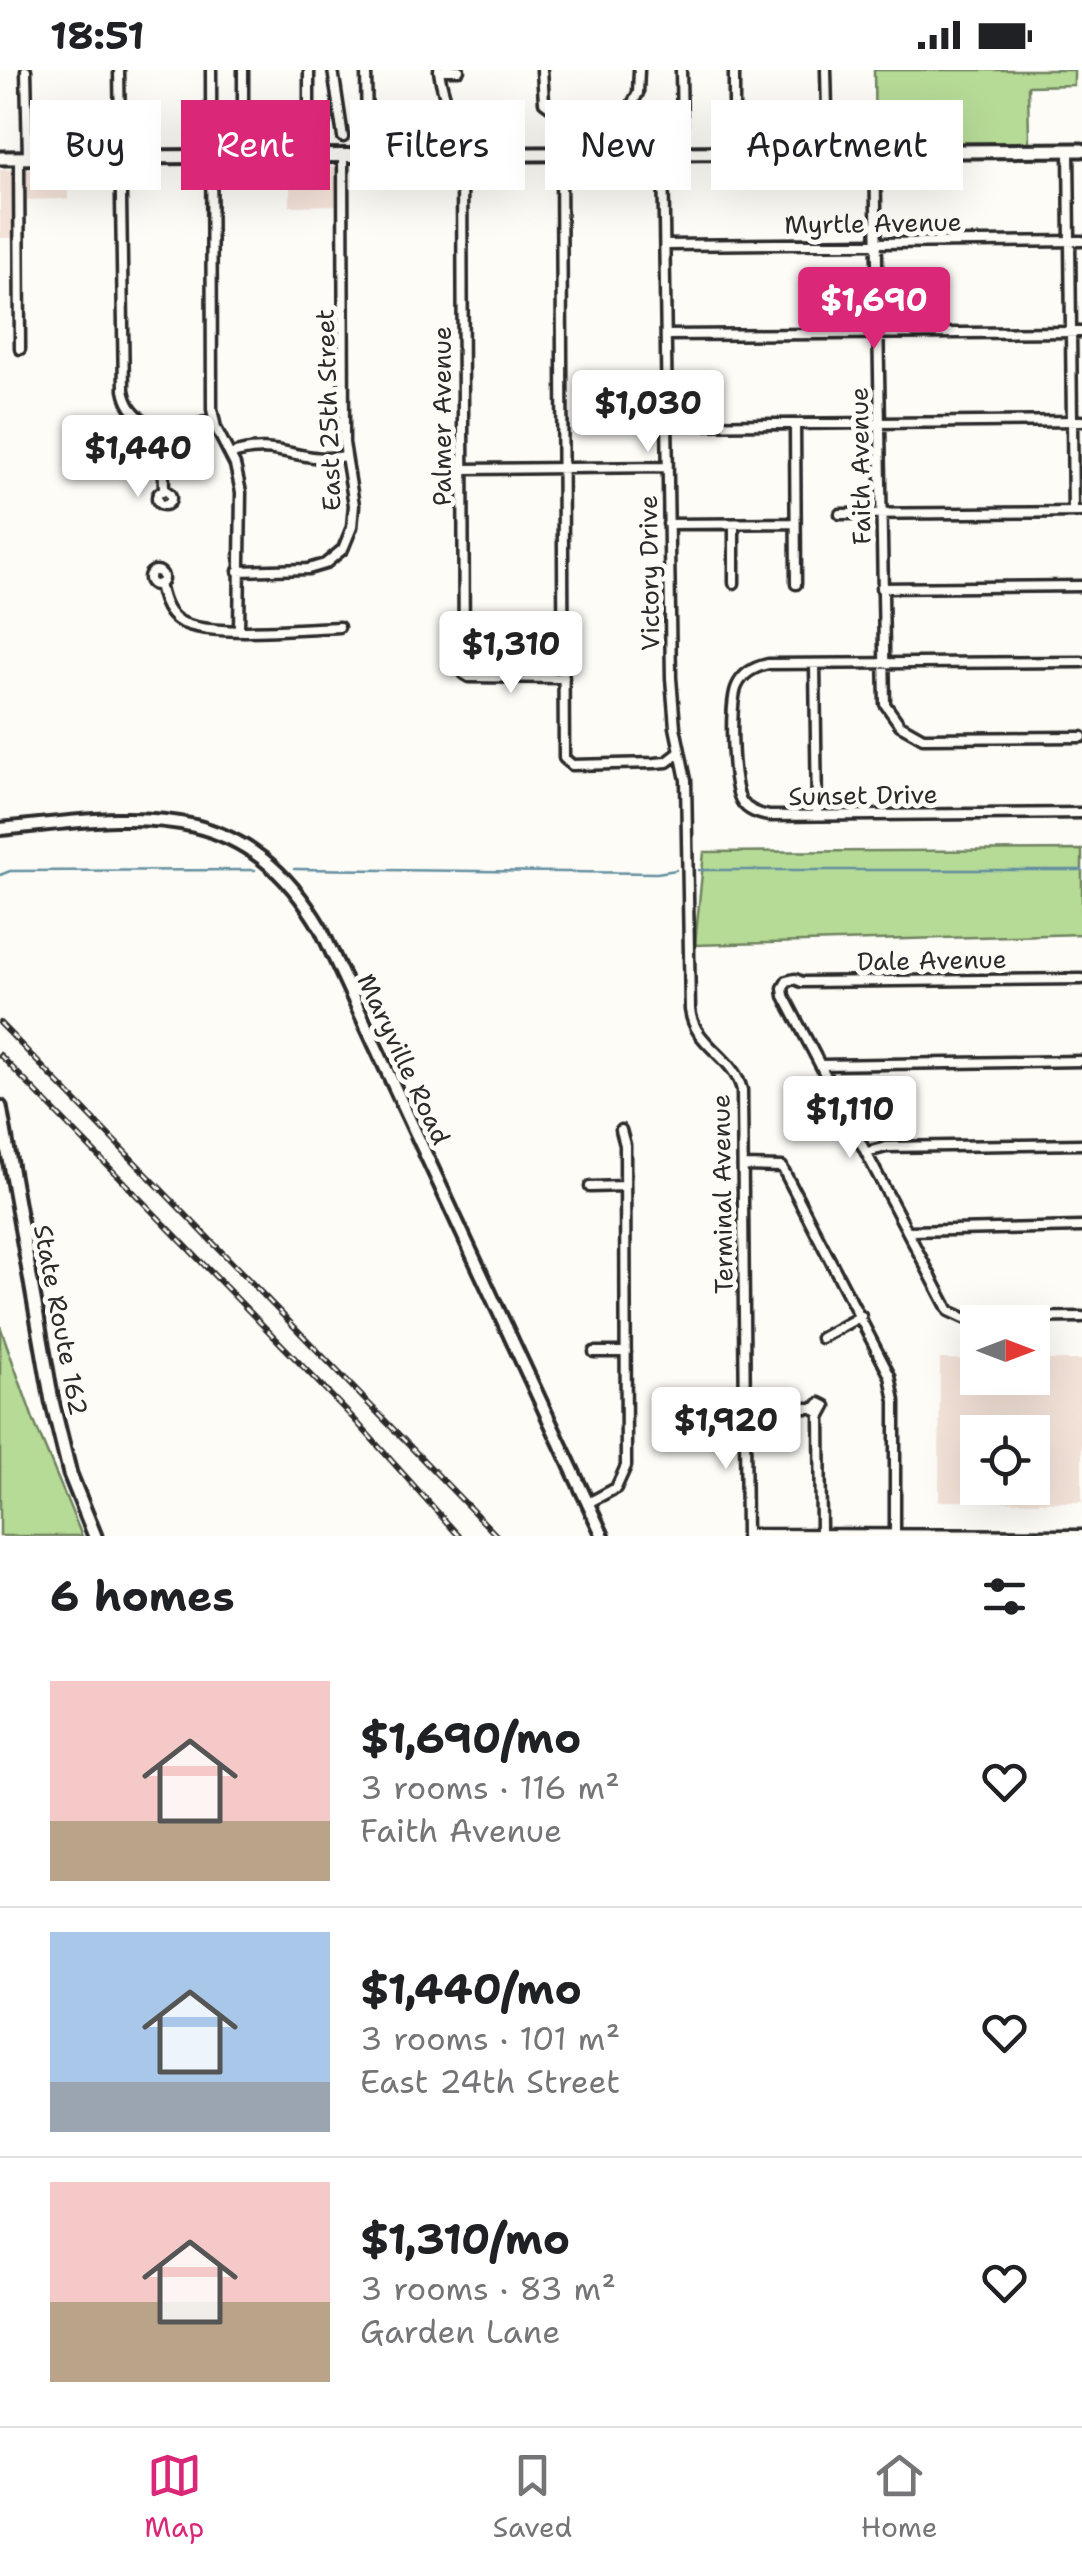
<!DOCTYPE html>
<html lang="en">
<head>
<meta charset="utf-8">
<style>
	:root { --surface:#fff; --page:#f2f2f2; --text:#202124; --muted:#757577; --line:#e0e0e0; --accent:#db2777 }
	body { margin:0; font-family:"Shantell Sans",sans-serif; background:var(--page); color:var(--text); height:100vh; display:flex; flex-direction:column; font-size:38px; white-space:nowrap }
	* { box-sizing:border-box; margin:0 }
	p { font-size:32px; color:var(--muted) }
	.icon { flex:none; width:55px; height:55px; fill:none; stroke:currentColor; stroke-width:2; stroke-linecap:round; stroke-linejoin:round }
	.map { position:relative; height:1466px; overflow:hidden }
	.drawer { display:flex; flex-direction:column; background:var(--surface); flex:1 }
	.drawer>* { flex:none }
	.hud { position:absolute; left:30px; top:30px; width:1022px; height:90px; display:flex; gap:20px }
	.needle { width:65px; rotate:90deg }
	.controls { position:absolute; left:960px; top:1235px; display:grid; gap:20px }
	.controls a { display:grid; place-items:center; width:90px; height:90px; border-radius:0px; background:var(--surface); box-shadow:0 10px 40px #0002; font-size:50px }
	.price { position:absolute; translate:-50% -85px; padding:0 22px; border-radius:10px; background:#fff; color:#222; font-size:32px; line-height:65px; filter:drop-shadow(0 2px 5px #0008) }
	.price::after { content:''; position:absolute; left:50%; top:60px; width:30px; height:22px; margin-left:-15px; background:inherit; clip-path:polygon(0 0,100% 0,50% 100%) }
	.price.on { background:var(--accent); color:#fff }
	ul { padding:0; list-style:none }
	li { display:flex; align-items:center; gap:30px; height:250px; padding:0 50px }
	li+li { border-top:2px solid var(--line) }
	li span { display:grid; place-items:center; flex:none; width:280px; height:200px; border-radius:0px; color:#555 }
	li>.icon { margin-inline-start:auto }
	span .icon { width:120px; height:120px; fill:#fffc; stroke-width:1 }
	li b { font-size:42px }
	h2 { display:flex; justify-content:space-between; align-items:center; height:120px; padding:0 50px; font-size:42px }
	.chip { padding:0 35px; border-radius:0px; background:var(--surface); box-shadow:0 10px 40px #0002; font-size:35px; line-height:90px }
	.chip.on { background:var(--accent); color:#fff }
	.status { display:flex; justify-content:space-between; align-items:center; height:70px; padding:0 50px; background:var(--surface); direction:ltr }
	.status svg { height:28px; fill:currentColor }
	.menu { display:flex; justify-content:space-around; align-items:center; height:140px; border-top:2px solid var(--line); background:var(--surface); font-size:28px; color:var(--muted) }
	.menu a { display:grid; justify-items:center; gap:5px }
	.menu .on { color:var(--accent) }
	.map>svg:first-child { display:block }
	.built { fill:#f3e2d8; fill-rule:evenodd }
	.green { fill:#b6db96; stroke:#708360; stroke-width:2.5 }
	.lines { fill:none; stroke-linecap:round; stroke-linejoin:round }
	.stream { stroke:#658f9f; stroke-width:2.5 }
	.minor-casing { stroke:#2b2b2b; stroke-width:15 }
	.secondary-casing { stroke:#2b2b2b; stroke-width:18 }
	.primary-casing { stroke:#2b2b2b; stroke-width:19 }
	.minor { stroke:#fdfcf7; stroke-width:8 }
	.secondary { stroke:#fdfcf7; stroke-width:10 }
	.primary { stroke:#fdfcf7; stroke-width:11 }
	.rail-casing { stroke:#2b2b2b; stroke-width:6 }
	.rail { stroke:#fdfcf7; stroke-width:2.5; stroke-dasharray:8; stroke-linecap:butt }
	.labels { text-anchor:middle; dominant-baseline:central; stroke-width:10; stroke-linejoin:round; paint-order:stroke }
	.street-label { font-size:25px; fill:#2b2b2b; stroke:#fdfcf7 }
</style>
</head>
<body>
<div class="status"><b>18:51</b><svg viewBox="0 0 49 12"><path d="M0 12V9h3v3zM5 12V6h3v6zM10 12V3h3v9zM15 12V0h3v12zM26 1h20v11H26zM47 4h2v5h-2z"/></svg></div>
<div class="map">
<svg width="1082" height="1466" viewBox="0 0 1082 1466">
	<rect width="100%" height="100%" fill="#fdfcf7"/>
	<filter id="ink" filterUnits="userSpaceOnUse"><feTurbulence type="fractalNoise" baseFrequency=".01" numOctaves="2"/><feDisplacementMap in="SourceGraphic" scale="20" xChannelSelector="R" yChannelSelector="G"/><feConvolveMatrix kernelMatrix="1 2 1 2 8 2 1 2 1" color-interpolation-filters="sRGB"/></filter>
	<g filter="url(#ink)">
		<path class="built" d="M290,96L335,97L337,135L290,136Z
			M67,99L68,129L14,130L15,168H0V100Z
			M940,1289L977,1290L978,1308H1032L1033,1290H1082V1432L939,1431ZM1032,1362V1418H978V1362Z"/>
		<path class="green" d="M874,0H1074V15L1028,16L1029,72L875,74Z
			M1082,780V864L695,875L704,782Z
			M0,1256L33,1349L82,1466H0Z"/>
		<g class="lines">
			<path class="stream" d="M294,799L657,803L676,800
				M699,800H1082
				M0,805L10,801L255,800"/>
			<g class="minor-casing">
				<path id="minor" d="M26,0L28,87
					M119,0L124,320C128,341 138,344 150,358C163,373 164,402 164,420
					M211,0L212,339L216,358L235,395L241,422L239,560
					M243,0V39L248,43L309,40V0
					M333,0L343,67
					M366,0L367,65
					M439,0C442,30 458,55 462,85L464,604L469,607L564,608
					M444,0H459
					M542,0L544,32L559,43L620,45L630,38L638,23L639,0
					M681,0L682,67
					M734,0V83
					M826,0L828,82
					M619,74L620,45
					M1069,80L1073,442
					M875,82L885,634L900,655L923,668L1082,667
					M561,84L564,688L572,695L655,693L667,692L680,682
					M663,84L671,608L675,657L686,710L690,940C695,977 733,985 742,1020L746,1466
					M19,87L20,279
					M665,175L1082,171
					M666,265L1082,262
					M795,354L796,514
					M667,355L1082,351
					M150,357L173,361L213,350
					M230,385C276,368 302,395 345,386
					M462,399L667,397
					M157 428a7 7 0 1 1 14 0a7 7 0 1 1-14 0Z
					M840,444L1082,442
					M668,454L795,453
					M734,454V513
					M149 508a7 7 0 1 1 14 0a7 7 0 1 1-14 0Z
					M238,501L308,499L325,494L343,479L352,457L354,435L344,373L343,86
					M159,514C162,527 165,540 176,549C202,569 303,558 339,557
					M881,518L1082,516
					M1082,592L768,594C754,597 743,603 737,616C729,632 731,717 742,732C748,741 758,744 769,746L1082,743
					M815,594L817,745
					M1082,909L802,912L795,909L787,911L783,918L784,926L949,1241L964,1248L1082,1247
					M821,995L1082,991
					M867,1082L886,1077L1082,1074
					M743,1096L782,1097L890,1306L895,1331V1465
					M590,1117L625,1116
					M909,1161L1082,1157
					M821,1268L861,1246
					M594,1282H626
					M745,1338H813L820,1343L821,1465
					M815,1339L820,1333L826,1336L820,1347
					M588,1433L616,1418L626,1396L625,1075L621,1060
					M746,1464L1082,1465"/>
			</g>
			<g class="secondary-casing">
				<path id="secondary" d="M0,759C134,746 242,723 321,859L603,1466"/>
			</g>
			<g class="primary-casing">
				<path id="primary" d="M0,88L1082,80
					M0,1037L52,1331L70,1404L95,1466"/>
			</g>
			<use href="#minor" class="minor"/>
			<use href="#secondary" class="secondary"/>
			<use href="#primary" class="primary"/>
			<g class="rail-casing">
				<path id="rail" d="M0,953L497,1466
					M0,985L354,1349L459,1466"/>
			</g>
			<use href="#rail" class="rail"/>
		</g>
	</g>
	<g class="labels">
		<g class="street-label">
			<text transform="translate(873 153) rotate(-1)">Myrtle Avenue</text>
			<text transform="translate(328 340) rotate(-92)">East 25th Street</text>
			<text transform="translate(442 346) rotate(-90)">Palmer Avenue</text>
			<text transform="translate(860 396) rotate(-91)">Faith Avenue</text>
			<text transform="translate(649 503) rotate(-91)">Victory Drive</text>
			<text transform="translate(863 725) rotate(-1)">Sunset Drive</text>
			<text transform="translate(932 890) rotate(-1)">Dale Avenue</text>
			<text transform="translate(404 989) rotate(65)">Maryville Road</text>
			<text transform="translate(722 1124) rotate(-91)">Terminal Avenue</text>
			<text transform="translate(61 1250) rotate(79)">State Route 162</text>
		</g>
	</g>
</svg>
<div class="controls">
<a><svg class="needle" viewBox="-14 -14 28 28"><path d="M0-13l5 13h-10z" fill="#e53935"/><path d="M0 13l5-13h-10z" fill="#757577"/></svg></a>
<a><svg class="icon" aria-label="locate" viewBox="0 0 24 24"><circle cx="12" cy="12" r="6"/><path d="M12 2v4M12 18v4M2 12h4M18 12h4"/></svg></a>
</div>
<b class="price on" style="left:874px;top:282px">$1,690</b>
<b class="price" style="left:648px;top:385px">$1,030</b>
<b class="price" style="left:138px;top:430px">$1,440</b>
<b class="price" style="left:511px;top:626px">$1,310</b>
<b class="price" style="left:850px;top:1091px">$1,110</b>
<b class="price" style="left:726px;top:1402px">$1,920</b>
<div class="hud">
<a class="chip">Buy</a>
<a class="chip on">Rent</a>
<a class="chip">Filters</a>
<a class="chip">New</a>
<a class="chip">Apartment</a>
</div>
</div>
<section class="drawer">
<h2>6 homes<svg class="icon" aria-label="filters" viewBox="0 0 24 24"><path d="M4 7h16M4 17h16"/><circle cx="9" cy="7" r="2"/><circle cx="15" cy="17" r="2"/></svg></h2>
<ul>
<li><span style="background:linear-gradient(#f6c9c9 70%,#b9a48a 0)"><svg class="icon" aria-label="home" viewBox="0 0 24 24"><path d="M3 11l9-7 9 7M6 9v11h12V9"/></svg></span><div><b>$1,690/mo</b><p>3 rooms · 116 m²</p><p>Faith Avenue</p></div><svg class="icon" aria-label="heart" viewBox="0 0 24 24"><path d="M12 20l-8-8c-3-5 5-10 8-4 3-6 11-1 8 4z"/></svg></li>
<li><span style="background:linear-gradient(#a9c7e8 75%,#9aa5b1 0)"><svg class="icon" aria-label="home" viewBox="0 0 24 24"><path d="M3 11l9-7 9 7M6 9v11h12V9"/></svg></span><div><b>$1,440/mo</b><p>3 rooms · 101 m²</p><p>East 24th Street</p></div><svg class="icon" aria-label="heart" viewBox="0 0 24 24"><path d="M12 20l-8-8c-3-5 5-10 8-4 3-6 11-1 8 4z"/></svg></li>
<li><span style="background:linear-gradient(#f6c9c9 60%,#b9a48a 0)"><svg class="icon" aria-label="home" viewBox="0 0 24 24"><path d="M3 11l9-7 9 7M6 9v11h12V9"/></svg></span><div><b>$1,310/mo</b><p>3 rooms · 83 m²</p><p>Garden Lane</p></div><svg class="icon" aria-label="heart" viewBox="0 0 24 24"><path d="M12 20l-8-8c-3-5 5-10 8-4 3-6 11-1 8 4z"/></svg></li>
</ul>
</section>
<nav class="menu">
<a class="on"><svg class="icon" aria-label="map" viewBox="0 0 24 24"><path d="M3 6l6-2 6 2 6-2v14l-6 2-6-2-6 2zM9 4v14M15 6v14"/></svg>Map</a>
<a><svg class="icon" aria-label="saved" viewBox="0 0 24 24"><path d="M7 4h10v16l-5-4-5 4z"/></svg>Saved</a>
<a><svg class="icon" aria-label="home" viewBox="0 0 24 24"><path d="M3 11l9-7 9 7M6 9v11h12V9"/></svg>Home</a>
</nav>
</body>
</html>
